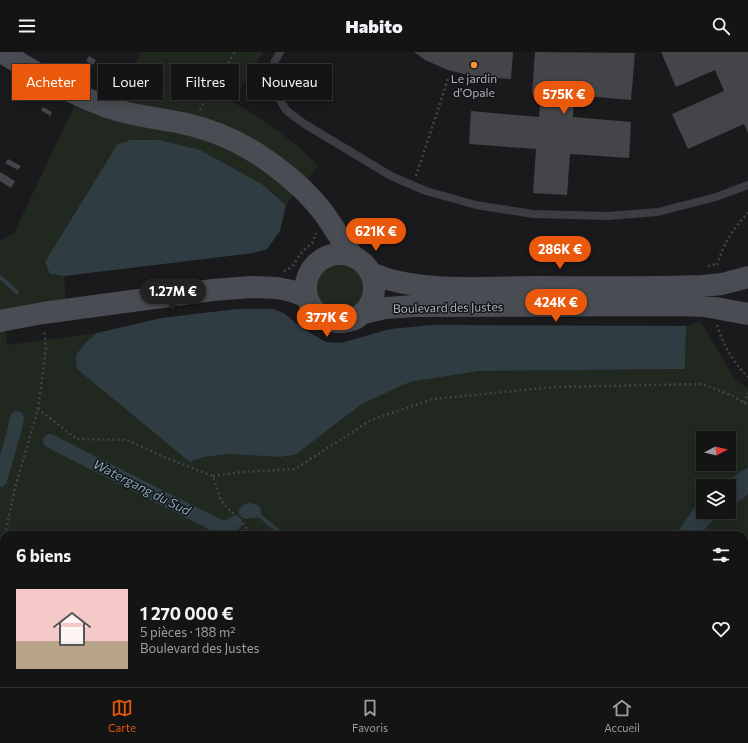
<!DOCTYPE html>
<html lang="fr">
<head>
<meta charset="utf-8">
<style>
	:root { --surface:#141415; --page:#1d1d1e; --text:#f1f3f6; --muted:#9d9ea0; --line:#333334; --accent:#ea580c }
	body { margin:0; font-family:Commissioner,sans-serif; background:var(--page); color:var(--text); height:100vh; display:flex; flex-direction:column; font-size:15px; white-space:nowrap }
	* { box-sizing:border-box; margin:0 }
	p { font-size:13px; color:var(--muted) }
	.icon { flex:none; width:22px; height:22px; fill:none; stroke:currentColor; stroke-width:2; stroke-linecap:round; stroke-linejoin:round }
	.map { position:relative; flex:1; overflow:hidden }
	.panel { position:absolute; left:0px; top:479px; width:748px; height:156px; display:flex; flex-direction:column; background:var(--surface); border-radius:12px 12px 0 0; box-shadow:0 2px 10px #0003,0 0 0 1px var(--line) }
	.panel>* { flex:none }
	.banner { position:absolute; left:12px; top:12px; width:400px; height:36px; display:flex; gap:8px }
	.needle { width:26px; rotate:83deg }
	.tools { position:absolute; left:696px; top:379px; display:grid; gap:8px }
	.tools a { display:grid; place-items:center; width:40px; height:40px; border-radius:0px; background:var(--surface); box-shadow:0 2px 10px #0003,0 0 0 1px var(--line); font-size:20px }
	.price { position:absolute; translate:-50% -34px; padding:0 9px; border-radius:14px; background:var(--accent); color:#fff; font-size:13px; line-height:26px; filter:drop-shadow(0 1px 2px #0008) }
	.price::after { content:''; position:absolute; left:50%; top:24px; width:12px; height:9px; margin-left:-6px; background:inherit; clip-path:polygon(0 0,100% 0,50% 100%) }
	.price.on { background:#222; color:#fff }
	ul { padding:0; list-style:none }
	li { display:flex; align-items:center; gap:12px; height:100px; padding:0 16px }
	li span { display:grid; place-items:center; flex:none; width:112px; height:80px; border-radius:0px; color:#555 }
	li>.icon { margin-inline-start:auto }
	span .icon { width:48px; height:48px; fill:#fffc; stroke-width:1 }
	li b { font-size:17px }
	h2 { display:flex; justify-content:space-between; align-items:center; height:48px; padding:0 16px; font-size:17px }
	.chip { padding:0 14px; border-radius:0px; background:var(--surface); box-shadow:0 2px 10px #0003,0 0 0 1px var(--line); font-size:14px; line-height:36px }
	.chip.on { background:var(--accent); color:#fff }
	header { display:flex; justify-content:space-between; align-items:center; height:52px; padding:0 16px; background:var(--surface); font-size:18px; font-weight:800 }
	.dock { display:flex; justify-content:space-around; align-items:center; height:56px; border-top:1px solid var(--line); background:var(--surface); font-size:11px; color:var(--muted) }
	.dock a { display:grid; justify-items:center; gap:2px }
	.dock .on { color:var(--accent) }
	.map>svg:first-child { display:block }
	.green { fill:#20281f; fill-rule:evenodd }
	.water { fill:#2f3c42 }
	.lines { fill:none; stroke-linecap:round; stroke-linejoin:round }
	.stream { stroke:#2f3c42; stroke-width:4 }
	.canal { stroke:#2f3c42; stroke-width:14 }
	.building { fill:#444549 }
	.path { stroke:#414449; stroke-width:2.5; stroke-dasharray:2 3; stroke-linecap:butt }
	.lane { stroke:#3b3d42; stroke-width:8 }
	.secondary { stroke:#494c52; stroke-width:22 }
	.poi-dot { fill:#fa9534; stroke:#151517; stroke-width:1.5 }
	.labels { text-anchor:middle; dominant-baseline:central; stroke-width:3; stroke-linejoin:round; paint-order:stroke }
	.poi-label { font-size:12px; fill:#acb4bc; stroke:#151517 }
	.street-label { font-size:12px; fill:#acb4bc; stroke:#151517 }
	.water-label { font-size:13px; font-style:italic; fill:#82a8b8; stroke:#151517 }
</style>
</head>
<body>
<header><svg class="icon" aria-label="menu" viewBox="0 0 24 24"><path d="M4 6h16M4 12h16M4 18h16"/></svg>Habito<svg class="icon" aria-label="search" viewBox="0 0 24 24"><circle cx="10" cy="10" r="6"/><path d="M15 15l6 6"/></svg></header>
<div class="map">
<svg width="748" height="635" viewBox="0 0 748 635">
	<rect width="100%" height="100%" fill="#1a1a1c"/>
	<path class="green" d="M141,0H264L232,49C263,68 294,87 318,114L286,153L263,133L50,222L64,224L66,248L5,258L7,293L97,281L86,290L82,295L190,410L203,405L228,402L280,405L295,403L362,352L410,330L479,319L685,317L686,274L701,270L735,327L748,337V416L741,419L722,434H703V449L693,457L676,483H4V631H439V635H0V189L14,181L76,50L111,62ZM703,386H729V412H703Z
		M313 236a27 27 0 1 1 54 0a27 27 0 1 1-54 0Z
		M748,442V635H616L618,631H744V483H702L705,477L721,460H729V455L744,446Z
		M464,631H595L592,635H464Z"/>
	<path class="water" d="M130,88H159L200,98L263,133L286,153L280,179L267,197L254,201L64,224L50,222L45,210L117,93Z
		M237,257H274L285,262L303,277L326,290L341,291L390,277L433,273L686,274L685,317L479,319L410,330L362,352L295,403L280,405L228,402L203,405L190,410L77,317L76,309V303L86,290L97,281L161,266Z
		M748,416V442L744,446L729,455V434H722L741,419Z
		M703,449V460H721L705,477L702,483H676L693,457Z
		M439,631H464V635H439Z"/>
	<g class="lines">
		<path class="stream" d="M0,225L17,240
			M14,380L19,381
			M254,459L283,483
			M387,631L388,635"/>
		<path class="canal" d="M50,389L220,475H227L235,471
			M0,428L14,380L17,366
			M246,460L249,458L254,459
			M0,620L3,635"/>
	</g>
	<path class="building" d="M414,0H513L511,27L472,24L448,18L425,8Z
		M535,0L635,1L631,48L574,43L573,65L631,70L629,106L570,102L567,143L533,141L536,97L469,92L471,59L539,65L541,42L532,41Z
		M661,0H748V81L744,72L688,97L672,62L724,39L715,18L676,35Z
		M89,4L96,8L93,13L86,9Z
		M145,26L162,36L161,38L165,40L163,45L141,33Z
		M43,55L52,60L50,64L41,58Z
		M8,107L21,114L18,118L5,111Z
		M0,120L15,129L11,136L0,129Z"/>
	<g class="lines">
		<path class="path" d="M200,58L204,49L235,0
			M416,124L449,24
			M717,213C723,193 733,176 748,161
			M708,214L717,212
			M284,219L292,215L302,200L313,190L316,181
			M717,273C723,293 733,310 748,325
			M744,351L748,341
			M38,357L46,296L44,278
			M213,424L241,420L295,417L371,368L433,347L555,335L702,332L733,344L748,353
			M5,483L15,436L38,357L77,387L127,388L164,405L213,424L221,449L246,475L244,483
			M4,488L2,499L4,517
			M17,631V635
			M142,635L145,631"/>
		<path class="lane" d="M280,0L275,9L273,25L277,44L287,59L303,71L391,124L426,139L476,153L533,162L608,164L658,160L716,145L748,133"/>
		<path class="secondary" d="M1,0C38,22 79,47 120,59C142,65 164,67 186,72C222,80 256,98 285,122C299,133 312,146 323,160C334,175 342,191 354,205
			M306 236a34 34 0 1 1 68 0a34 34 0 1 1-68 0Z
			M371,221C419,242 485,235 537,235C592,235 647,236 702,234L722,232L748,225
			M364,261L385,256L415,254L680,253L704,254L748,262
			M0,269L43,261L213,238L251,235L277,236L292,239L307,245"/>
	</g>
	<circle class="poi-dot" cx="474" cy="13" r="4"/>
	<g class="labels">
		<g class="poi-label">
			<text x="474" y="26">Le jardin<tspan x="474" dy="14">d'Opale</tspan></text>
		</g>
		<g class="street-label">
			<text transform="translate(448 255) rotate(-1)">Boulevard des Justes</text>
		</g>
		<g class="water-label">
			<text transform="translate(142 435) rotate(27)">Watergang du Sud</text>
		</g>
	</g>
</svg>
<div class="tools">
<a><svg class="needle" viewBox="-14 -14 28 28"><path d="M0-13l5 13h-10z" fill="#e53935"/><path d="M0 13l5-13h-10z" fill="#9d9ea0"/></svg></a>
<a><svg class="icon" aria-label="layers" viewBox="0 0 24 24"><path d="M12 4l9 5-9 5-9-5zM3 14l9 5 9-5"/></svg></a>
</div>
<b class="price" style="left:564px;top:63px">575K €</b>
<b class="price" style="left:376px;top:200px">621K €</b>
<b class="price" style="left:560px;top:218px">286K €</b>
<b class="price on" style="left:173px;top:260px">1.27M €</b>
<b class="price" style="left:556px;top:271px">424K €</b>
<b class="price" style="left:327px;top:286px">377K €</b>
<div class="banner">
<a class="chip on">Acheter</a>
<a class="chip">Louer</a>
<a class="chip">Filtres</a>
<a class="chip">Nouveau</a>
</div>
<section class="panel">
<h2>6 biens<svg class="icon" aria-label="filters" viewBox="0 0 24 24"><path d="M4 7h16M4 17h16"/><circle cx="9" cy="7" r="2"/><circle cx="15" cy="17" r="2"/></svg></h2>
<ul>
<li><span style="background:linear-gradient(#f6c9c9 65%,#b9a48a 0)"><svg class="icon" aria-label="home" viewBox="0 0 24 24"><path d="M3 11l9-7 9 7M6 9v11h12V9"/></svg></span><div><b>1 270 000 €</b><p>5 pièces · 188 m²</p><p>Boulevard des Justes</p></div><svg class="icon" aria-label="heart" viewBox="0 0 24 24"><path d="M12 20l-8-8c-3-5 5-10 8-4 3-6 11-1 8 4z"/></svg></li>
</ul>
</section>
</div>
<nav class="dock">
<a class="on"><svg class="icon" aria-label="map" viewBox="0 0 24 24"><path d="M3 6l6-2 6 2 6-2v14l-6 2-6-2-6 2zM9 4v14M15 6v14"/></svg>Carte</a>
<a><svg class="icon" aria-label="saved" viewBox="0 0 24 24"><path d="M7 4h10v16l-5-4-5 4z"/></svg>Favoris</a>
<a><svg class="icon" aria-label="home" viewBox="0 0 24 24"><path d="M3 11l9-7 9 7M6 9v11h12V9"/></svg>Accueil</a>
</nav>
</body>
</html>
